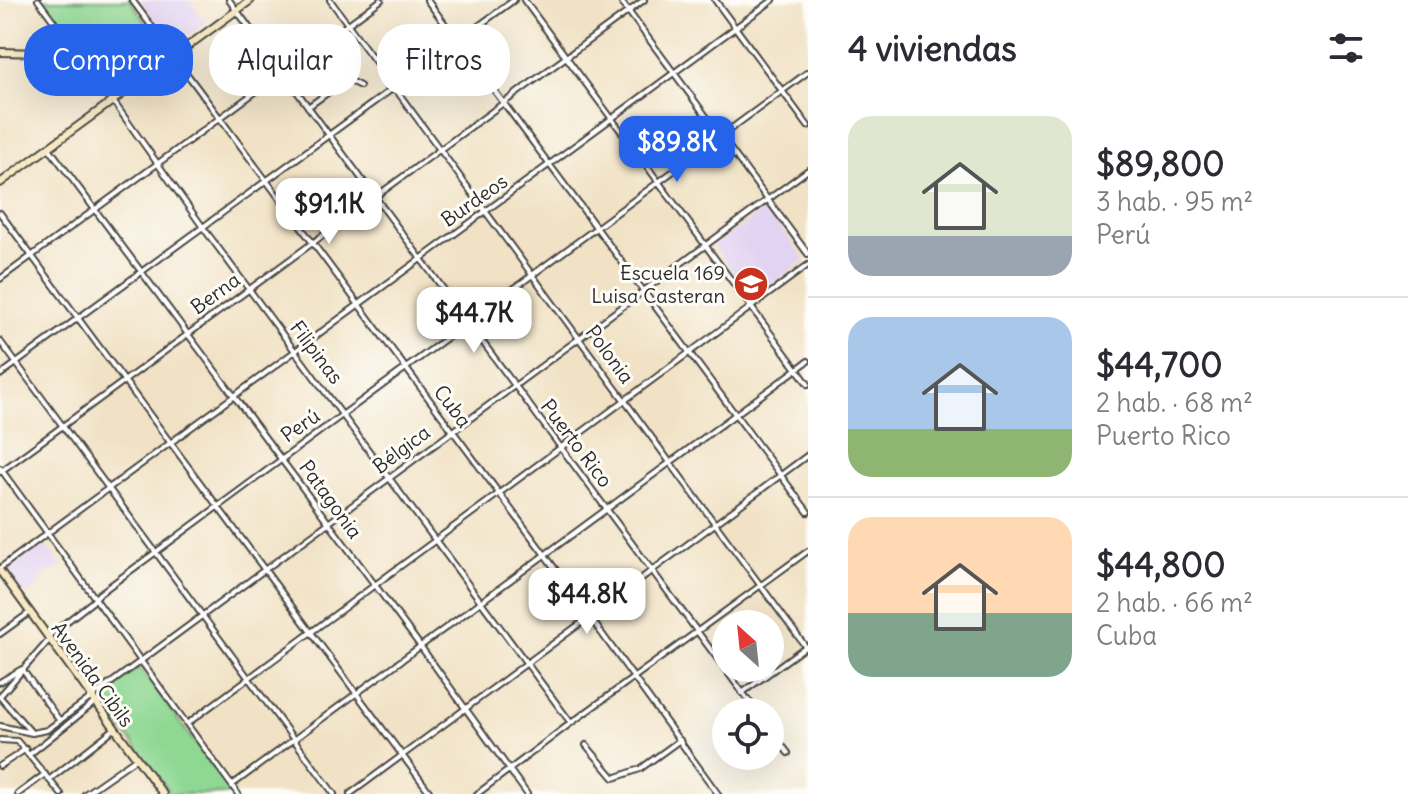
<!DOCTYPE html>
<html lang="es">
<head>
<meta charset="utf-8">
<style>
	:root { --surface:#fff; --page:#f7f7f7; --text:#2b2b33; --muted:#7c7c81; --line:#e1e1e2; --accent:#2563eb }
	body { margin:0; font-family:Delius,sans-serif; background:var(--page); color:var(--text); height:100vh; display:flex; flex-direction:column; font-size:30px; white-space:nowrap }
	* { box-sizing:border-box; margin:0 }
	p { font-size:26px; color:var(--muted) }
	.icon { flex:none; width:44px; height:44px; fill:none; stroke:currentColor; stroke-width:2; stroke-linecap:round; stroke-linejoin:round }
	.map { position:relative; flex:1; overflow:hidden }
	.panel { display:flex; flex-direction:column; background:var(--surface); width:600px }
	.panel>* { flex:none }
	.hud { position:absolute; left:24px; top:24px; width:664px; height:72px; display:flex; gap:16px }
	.needle { width:52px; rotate:333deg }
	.buttons { position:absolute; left:712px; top:610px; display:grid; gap:16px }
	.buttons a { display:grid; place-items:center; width:72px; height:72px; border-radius:50%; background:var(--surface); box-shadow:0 8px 32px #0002; font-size:40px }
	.price { position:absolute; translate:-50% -68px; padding:0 18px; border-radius:16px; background:#fff; color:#222; font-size:26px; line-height:52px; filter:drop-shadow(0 2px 4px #0008) }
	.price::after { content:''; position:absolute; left:50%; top:48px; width:24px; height:18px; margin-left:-12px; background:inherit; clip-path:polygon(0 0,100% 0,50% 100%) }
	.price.selected { background:var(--accent); color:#fff }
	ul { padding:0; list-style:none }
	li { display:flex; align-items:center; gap:24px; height:200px; padding:0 40px }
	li+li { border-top:2px solid var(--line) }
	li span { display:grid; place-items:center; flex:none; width:224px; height:160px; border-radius:24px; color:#555 }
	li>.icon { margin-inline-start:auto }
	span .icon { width:96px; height:96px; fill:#fffc; stroke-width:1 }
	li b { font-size:34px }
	h2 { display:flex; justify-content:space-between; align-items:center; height:96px; padding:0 40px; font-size:34px }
	.chip { padding:0 28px; border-radius:32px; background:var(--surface); box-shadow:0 8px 32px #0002; font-size:28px; line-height:72px }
	.chip.selected { background:var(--accent); color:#fff }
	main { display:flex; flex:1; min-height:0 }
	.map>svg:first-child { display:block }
	.built { fill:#e3d3f2 }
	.green { fill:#8fd893; stroke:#5d825f; stroke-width:2 }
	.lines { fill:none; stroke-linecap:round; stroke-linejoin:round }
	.street-casing { stroke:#494642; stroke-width:8 }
	.secondary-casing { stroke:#494642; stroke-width:10 }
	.street { stroke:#fff; stroke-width:4 }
	.secondary { stroke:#f7e9c3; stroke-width:6 }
	.labels { text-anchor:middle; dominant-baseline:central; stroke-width:6; stroke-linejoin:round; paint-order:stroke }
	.street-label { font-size:20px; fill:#2b2b2b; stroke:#fdfcf7 }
	.poi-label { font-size:20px; fill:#2b2b2b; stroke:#fdfcf7; text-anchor:end }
</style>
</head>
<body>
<main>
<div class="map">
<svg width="808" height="794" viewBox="0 0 808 794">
	<rect width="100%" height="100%" fill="#fdfcf7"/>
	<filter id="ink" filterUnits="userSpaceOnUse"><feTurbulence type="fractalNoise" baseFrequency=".0125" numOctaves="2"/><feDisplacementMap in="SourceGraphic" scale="16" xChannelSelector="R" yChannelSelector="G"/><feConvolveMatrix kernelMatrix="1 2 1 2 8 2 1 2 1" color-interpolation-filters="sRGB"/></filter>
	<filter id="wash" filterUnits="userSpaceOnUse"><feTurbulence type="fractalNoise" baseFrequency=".006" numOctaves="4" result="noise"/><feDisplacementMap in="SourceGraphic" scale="32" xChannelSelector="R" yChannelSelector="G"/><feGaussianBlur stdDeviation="1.8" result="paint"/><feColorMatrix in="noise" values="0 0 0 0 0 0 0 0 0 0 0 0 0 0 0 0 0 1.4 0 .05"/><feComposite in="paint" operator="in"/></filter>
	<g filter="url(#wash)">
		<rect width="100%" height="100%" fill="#f1e2c5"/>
		<path class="built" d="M140,0H189L206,22L185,38L183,35L173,43Z
			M766,208L805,260L752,299L715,248V245Z
			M43,543L53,553L55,562L59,561L63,567L43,575L38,588L22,595L6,571Z"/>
		<path class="green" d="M41,0H130L166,51L78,50Z
			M89,56L161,58L163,60L115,96L109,92L86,60Z
			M139,667L233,794H171L99,697Z"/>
	</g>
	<g filter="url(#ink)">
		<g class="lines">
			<g class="street-casing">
				<path id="street" d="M38,0L77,53
					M132,0L545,555L718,794
					M229,0L757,712
					M330,0L808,650
					M427,0L808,512
					M524,0L808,384
					M620,0L808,254
					M715,0L808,126
					M113,101L202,226L571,723
					M308,107L344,81H350L360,86
					M49,148L416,640L527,794
					M0,213L431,794
					M0,279L381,0
					M0,341L334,794
					M0,375L514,0
					M0,468L238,794
					M0,472L644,0
					M0,568L773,0
					M0,634L29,613
					M47,637L92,602L99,594L808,72
					M0,682L22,669L60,721
					M742,693L805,647
					M0,696L49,640
					M0,697L30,731
					M188,723L808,265
					M0,726L32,733L47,730L808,170
					M770,730L788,753
					M0,740L17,741L61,794
					M586,745L614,778L640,769L680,740
					M30,754L94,703
					M0,766L26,749
					M50,779L114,729
					M232,785L808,361
					M18,794L45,774
					M85,794L135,759
					M350,794L808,455
					M477,794L571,723L808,551"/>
			</g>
			<g class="secondary-casing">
				<path id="secondary" d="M0,52L174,56
					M77,53L113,101
					M0,183L251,0
					M0,571L163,794"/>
			</g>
			<use href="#street" class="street"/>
			<use href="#secondary" class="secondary"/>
		</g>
	</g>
	<defs>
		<g id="school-disc" transform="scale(1.8)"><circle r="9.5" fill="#c8321e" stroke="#fdfcf7"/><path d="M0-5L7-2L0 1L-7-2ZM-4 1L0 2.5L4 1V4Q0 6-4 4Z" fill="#fff"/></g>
	</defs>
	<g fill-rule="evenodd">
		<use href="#school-disc" x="751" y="284"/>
	</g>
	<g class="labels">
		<g class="street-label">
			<text transform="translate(474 200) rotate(-35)">Burdeos</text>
			<text transform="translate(215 293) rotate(-36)">Berna</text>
			<text transform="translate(317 352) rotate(53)">Filipinas</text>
			<text transform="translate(610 354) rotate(54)">Polonia</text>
			<text transform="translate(453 406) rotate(53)">Cuba</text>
			<text transform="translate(300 425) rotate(-35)">Perú</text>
			<text transform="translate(577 443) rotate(53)">Puerto Rico</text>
			<text transform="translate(401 449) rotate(-37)">Bélgica</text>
			<text transform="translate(331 499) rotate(54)">Patagonia</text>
			<text transform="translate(93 674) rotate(54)">Avenida Cibils</text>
		</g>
		<g class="poi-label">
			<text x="725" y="272">Escuela 169<tspan x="725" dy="23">Luisa Casteran</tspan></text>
		</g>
	</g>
</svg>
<div class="buttons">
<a><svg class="needle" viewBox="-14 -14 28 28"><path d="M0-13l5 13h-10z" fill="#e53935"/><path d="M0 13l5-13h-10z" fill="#7c7c81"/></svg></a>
<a><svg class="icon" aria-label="locate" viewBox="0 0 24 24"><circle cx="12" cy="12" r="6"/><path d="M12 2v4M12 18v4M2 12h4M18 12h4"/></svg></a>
</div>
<b class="price selected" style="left:677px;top:184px">$89.8K</b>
<b class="price" style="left:329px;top:246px">$91.1K</b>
<b class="price" style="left:474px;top:355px">$44.7K</b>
<b class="price" style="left:587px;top:636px">$44.8K</b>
<div class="hud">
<a class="chip selected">Comprar</a>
<a class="chip">Alquilar</a>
<a class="chip">Filtros</a>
</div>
</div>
<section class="panel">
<h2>4 viviendas<svg class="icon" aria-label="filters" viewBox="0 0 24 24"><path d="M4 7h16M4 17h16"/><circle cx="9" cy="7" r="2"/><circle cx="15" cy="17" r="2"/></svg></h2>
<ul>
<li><span style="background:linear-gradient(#dfe7d0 75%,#9aa5b1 0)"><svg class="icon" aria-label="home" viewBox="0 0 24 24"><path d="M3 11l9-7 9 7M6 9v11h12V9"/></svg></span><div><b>$89,800</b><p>3 hab. · 95 m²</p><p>Perú</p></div></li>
<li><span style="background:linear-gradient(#a9c7e8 70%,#8fb573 0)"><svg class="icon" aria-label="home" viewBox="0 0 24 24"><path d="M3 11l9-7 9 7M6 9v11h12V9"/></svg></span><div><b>$44,700</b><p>2 hab. · 68 m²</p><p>Puerto Rico</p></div></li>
<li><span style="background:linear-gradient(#ffd9b3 60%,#7fa58c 0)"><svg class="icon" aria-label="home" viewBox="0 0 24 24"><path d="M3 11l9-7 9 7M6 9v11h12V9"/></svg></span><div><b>$44,800</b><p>2 hab. · 66 m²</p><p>Cuba</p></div></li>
</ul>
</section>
</main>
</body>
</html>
